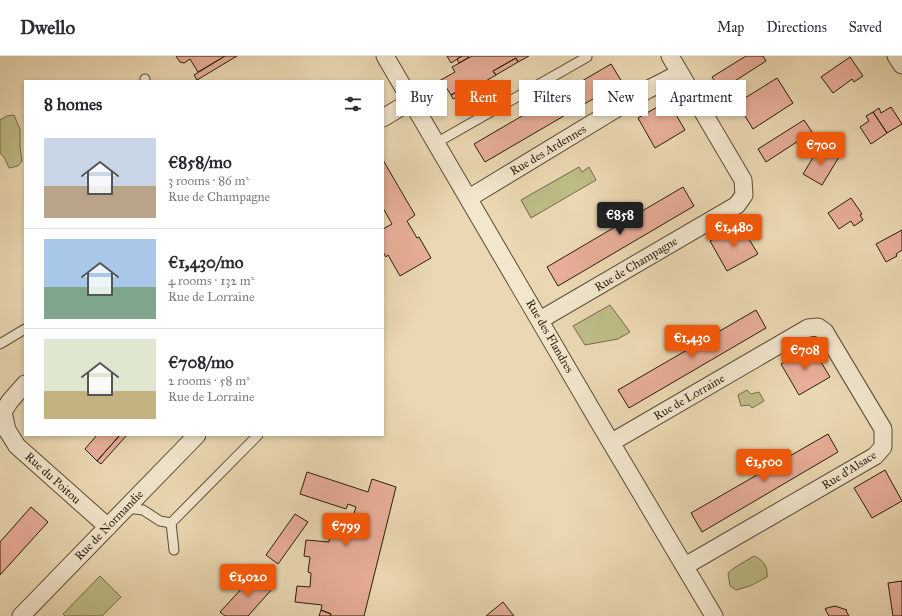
<!DOCTYPE html>
<html lang="en">
<head>
<meta charset="utf-8">
<style>
	:root { --surface:#fff; --page:#f2f2f3; --text:#2b2b33; --muted:#7c7c81; --line:#e1e1e2; --accent:#ea580c }
	body { margin:0; font-family:"IM FELL Great Primer",serif; background:var(--page); color:var(--text); height:100vh; display:flex; flex-direction:column; font-size:15px; white-space:nowrap }
	* { box-sizing:border-box; margin:0 }
	p { font-size:13px; color:var(--muted) }
	.icon { flex:none; width:22px; height:22px; fill:none; stroke:currentColor; stroke-width:2; stroke-linecap:round; stroke-linejoin:round }
	.map { position:relative; flex:1; overflow:hidden }
	.side { position:absolute; left:24px; top:24px; width:360px; height:356px; display:flex; flex-direction:column; background:var(--surface); border-radius:0px; box-shadow:0 2px 6px #0003 }
	.side>* { flex:none }
	.top-card { position:absolute; left:396px; top:24px; width:380px; height:36px; display:flex; gap:8px }
	.price { position:absolute; translate:-50% -34px; padding:0 9px; border-radius:4px; background:var(--accent); color:#fff; font-size:13px; line-height:26px; filter:drop-shadow(0 1px 2px #0008) }
	.price::after { content:''; position:absolute; left:50%; top:24px; width:12px; height:9px; margin-left:-6px; background:inherit; clip-path:polygon(0 0,100% 0,50% 100%) }
	.price.current { background:#222; color:#fff }
	ul { padding:0; list-style:none }
	li { display:flex; align-items:center; gap:12px; height:100px; padding:0 20px }
	li+li { border-top:1px solid var(--line) }
	li span { display:grid; place-items:center; flex:none; width:112px; height:80px; border-radius:0px; color:#555 }
	li>.icon { margin-inline-start:auto }
	span .icon { width:48px; height:48px; fill:#fffc; stroke-width:1 }
	li b { font-size:17px }
	h2 { display:flex; justify-content:space-between; align-items:center; height:48px; padding:0 20px; font-size:17px }
	.tag { padding:0 14px; border-radius:0px; background:var(--surface); box-shadow:0 2px 6px #0003; font-size:14px; line-height:36px }
	.tag.current { background:var(--accent); color:#fff }
	header { display:flex; align-items:center; gap:24px; box-sizing:border-box; height:56px; padding:0 20px; background:var(--surface); border-bottom:1px solid var(--line) }
	header strong { font-size:19px }
	nav { display:flex; gap:22px; margin-inline-start:auto; font-size:14px }
	.map>svg:first-child { display:block }
	.green { fill:#bebc87; stroke:#736c4a }
	.building { fill:#e8ae99; stroke:#281d0e }
	.lines { fill:none; stroke-linecap:round; stroke-linejoin:round }
	.service-casing { stroke:#594c37; stroke-width:11 }
	.minor-casing { stroke:#594c37; stroke-width:19 }
	.service { stroke:#f2e6cd; stroke-width:9 }
	.minor { stroke:#f2e6cd; stroke-width:17 }
	.labels { text-anchor:middle; dominant-baseline:central; stroke-width:3; stroke-linejoin:round; paint-order:stroke }
	.street-label { font-size:12px; fill:#281d0e; stroke:#f2e6cd }
</style>
</head>
<body>
<header>
<strong>Dwello</strong>
<nav><a>Map</a><a>Directions</a><a>Saved</a></nav>
</header>
<div class="map">
<svg width="902" height="560" viewBox="0 0 902 560">
	<rect width="100%" height="100%" fill="#ebd8b2"/>
	<filter id="stains"><feTurbulence type="fractalNoise" baseFrequency=".005" numOctaves="4"/><feColorMatrix values="0 0 0 0 .2 0 0 0 0 .09 0 0 0 0 .02 0 0 0 .5 -.17"/></filter>
	<radialGradient id="worn" r=".72"><stop offset=".6" stop-color="#630" stop-opacity="0"/><stop offset="1" stop-color="#630" stop-opacity=".3"/></radialGradient>
	<path class="green" d="M14,59L20,73V91L22,105L18,110L9,112L4,101L0,97V64L7,60Z
		M579,111L582,116L589,111L596,124L531,162L521,144Z
		M610,249L630,276L618,283L585,289L573,270Z
		M747,334L751,338L759,336L764,345L752,352L749,349L741,350L738,339Z
		M754,500C763,504 768,510 767,521L750,530L736,534L730,530L728,517L734,512Z
		M100,520L121,541L102,560H65L63,558Z"/>
	<path class="building" d="M176,0H225L198,16L190,3L184,7L180,6Z
		M225,0H237L197,24L194,19Z
		M447,0H462L451,7Z
		M462,0H468L469,1L459,7L457,3Z
		M472,0H529L518,6L516,2L493,15L496,19L472,33L469,29L451,39L446,31L443,33L439,25L455,16L452,11Z
		M746,0H763L766,5L721,34L712,21Z
		M850,1L863,20L854,26L852,23L833,37L821,21Z
		M516,2L518,6L496,19L493,15Z
		M611,8L622,26L485,106L474,88Z
		M777,22L793,47L753,73L737,47Z
		M469,29L472,33L453,43L451,39Z
		M668,45L685,74L655,92L638,62Z
		M891,51L902,68L887,77L873,56L879,52L881,57Z
		M873,56L887,77L871,88L860,71L869,65L866,60Z
		M804,64L812,76L766,106L758,93Z
		M820,90L839,101L822,129L803,118Z
		M383,104L415,159L407,165L417,182L419,181L431,202L400,220L388,199L386,201L383,196V173L392,168L383,152Z
		M683,131L694,150L558,230L547,211Z
		M851,142L862,158L860,159L863,164L854,170L851,165L839,173L828,157Z
		M740,168L758,198L727,215L710,185Z
		M902,174V194L896,198L897,200L886,206L876,188Z
		M756,254L766,272L629,352L618,334Z
		M812,291L830,321L799,339L781,308Z
		M828,378L838,396L702,476L691,457Z
		M97,379H120L97,405L85,393Z
		M120,379H127L101,408L97,405Z
		M885,414L902,445L872,462L854,432Z
		M307,416L368,436L372,423L396,431L364,560H330L331,558L321,554L322,549L295,546L297,530L310,531L311,517L308,516L310,501L304,500L306,484L329,486L332,463L350,469L356,451L348,448L346,453L300,438Z
		M31,451L48,466L0,519V486Z
		M295,458L308,466L278,508L266,499Z
		M256,517L273,532L248,560H225L220,556Z
		M902,525V560H893L888,527Z
		M503,546L514,560H486Z
		M835,550L847,554L846,555L849,560H829L825,553L827,552Z
		M321,554L331,558L330,560H319Z"/>
	<g class="lines">
		<g class="service-casing">
			<path id="service" d="M145,25V23
				M436,87L587,1
				M0,288L25,273
				M127,452L143,454L160,465L171,467L258,379
				M171,467L174,494"/>
		</g>
		<g class="minor-casing">
			<path id="minor" d="M385,0L600,368L714,560
				M670,0L680,17
				M896,0L902,9
				M383,62L411,45
				M469,142L647,34L680,17L743,124L744,139L737,149L540,264
				M25,328L10,345L3,356L7,374L17,390L108,471
				M612,386L808,272L818,271L825,276L883,373V391L875,400L685,510
				M21,560L197,379"/>
		</g>
		<use href="#service" class="service"/>
		<use href="#minor" class="minor"/>
	</g>
	<g class="labels">
		<g class="street-label">
			<text transform="translate(548 94) rotate(-31)">Rue des Ardennes</text>
			<text transform="translate(636 208) rotate(-31)">Rue de Champagne</text>
			<text transform="translate(550 280) rotate(60)">Rue des Flandres</text>
			<text transform="translate(689 341) rotate(-30)">Rue de Lorraine</text>
			<text transform="translate(849 414) rotate(-32)">Rue d'Alsace</text>
			<text transform="translate(53 422) rotate(42)">Rue du Poitou</text>
			<text transform="translate(109 469) rotate(-46)">Rue de Normandie</text>
		</g>
	</g>
	<rect width="100%" height="100%" filter="url(#stains)"/>
	<rect width="100%" height="100%" fill="url(#worn)"/>
</svg>
<b class="price" style="left:821px;top:110px">€700</b>
<b class="price current" style="left:620px;top:180px">€858</b>
<b class="price" style="left:734px;top:192px">€1,480</b>
<b class="price" style="left:692px;top:303px">€1,430</b>
<b class="price" style="left:805px;top:315px">€708</b>
<b class="price" style="left:764px;top:427px">€1,500</b>
<b class="price" style="left:346px;top:491px">€799</b>
<b class="price" style="left:248px;top:542px">€1,020</b>
<div class="top-card">
<a class="tag">Buy</a>
<a class="tag current">Rent</a>
<a class="tag">Filters</a>
<a class="tag">New</a>
<a class="tag">Apartment</a>
</div>
<section class="side">
<h2>8 homes<svg class="icon" aria-label="filters" viewBox="0 0 24 24"><path d="M4 7h16M4 17h16"/><circle cx="9" cy="7" r="2"/><circle cx="15" cy="17" r="2"/></svg></h2>
<ul>
<li><span style="background:linear-gradient(#c9d6e8 60%,#b9a48a 0)"><svg class="icon" aria-label="home" viewBox="0 0 24 24"><path d="M3 11l9-7 9 7M6 9v11h12V9"/></svg></span><div><b>€858/mo</b><p>3 rooms · 86 m²</p><p>Rue de Champagne</p></div></li>
<li><span style="background:linear-gradient(#a9c7e8 60%,#7fa58c 0)"><svg class="icon" aria-label="home" viewBox="0 0 24 24"><path d="M3 11l9-7 9 7M6 9v11h12V9"/></svg></span><div><b>€1,430/mo</b><p>4 rooms · 132 m²</p><p>Rue de Lorraine</p></div></li>
<li><span style="background:linear-gradient(#dfe7d0 65%,#c2b280 0)"><svg class="icon" aria-label="home" viewBox="0 0 24 24"><path d="M3 11l9-7 9 7M6 9v11h12V9"/></svg></span><div><b>€708/mo</b><p>2 rooms · 58 m²</p><p>Rue de Lorraine</p></div></li>
</ul>
</section>
</div>
</body>
</html>
